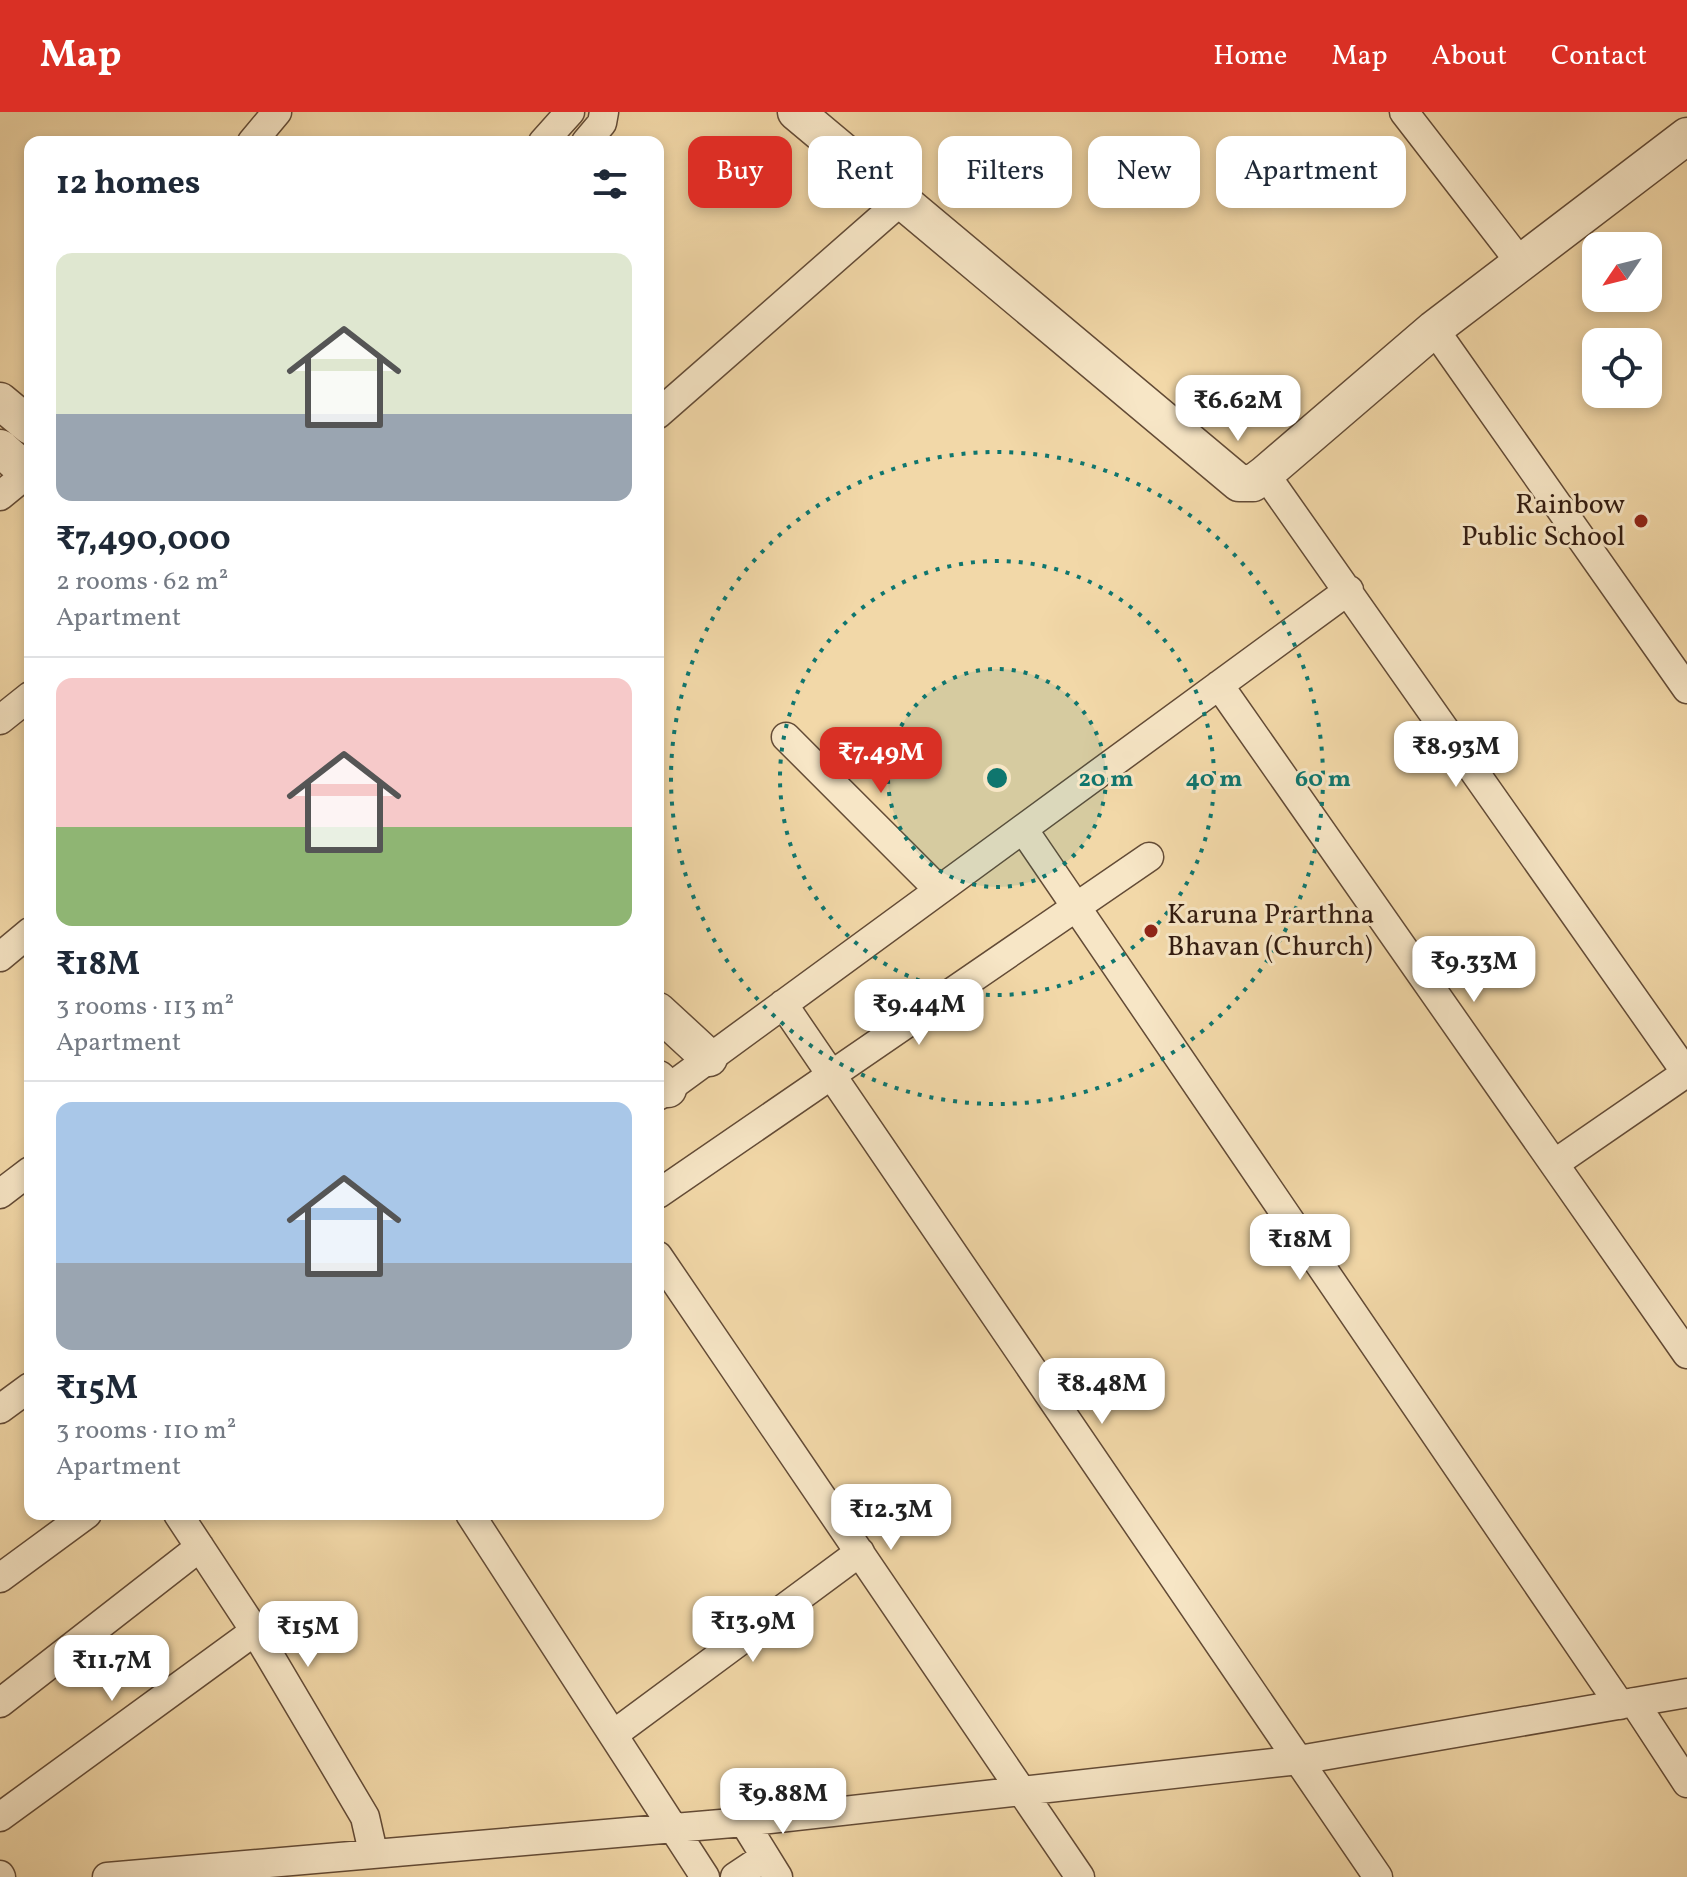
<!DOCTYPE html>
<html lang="en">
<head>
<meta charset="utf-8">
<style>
	:root { --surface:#fff; --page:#f6f6f7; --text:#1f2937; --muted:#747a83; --line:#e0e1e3; --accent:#d93025 }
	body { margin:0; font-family:Vollkorn,serif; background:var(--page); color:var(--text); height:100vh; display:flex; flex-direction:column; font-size:30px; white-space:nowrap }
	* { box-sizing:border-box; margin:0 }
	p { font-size:26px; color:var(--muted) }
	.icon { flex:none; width:44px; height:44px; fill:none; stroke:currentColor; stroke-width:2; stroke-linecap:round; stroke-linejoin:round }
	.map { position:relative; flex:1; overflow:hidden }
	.panel { position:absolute; left:24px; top:24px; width:640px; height:1384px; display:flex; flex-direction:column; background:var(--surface); border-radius:16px; box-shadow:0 4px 12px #0003 }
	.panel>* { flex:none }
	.hud { position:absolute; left:688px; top:24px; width:760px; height:72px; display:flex; gap:16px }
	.needle { width:52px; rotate:235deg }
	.buttons { position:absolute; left:1582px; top:120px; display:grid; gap:16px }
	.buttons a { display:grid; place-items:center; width:80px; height:80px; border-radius:16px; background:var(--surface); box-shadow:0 4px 12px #0003; font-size:40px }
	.price { position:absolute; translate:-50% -68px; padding:0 18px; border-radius:16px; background:#fff; color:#222; font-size:26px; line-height:52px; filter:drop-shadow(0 2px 4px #0008) }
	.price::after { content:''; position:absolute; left:50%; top:48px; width:24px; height:18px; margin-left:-12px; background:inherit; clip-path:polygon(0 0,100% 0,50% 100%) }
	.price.active { background:var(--accent); color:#fff }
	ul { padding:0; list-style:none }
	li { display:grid; align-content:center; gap:16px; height:424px; padding:0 32px }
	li+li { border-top:2px solid var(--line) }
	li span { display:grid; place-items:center; height:248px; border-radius:16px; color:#555 }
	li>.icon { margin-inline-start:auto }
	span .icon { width:144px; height:144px; fill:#fffc; stroke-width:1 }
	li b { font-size:34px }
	h2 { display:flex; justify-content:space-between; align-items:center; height:96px; padding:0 32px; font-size:34px }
	.chip { padding:0 28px; border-radius:16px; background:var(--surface); box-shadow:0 4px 12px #0003; font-size:28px; line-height:72px }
	.chip.active { background:var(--accent); color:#fff }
	header { display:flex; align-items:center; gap:48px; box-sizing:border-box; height:112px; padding:0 40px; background:var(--accent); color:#fff }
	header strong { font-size:38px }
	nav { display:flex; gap:44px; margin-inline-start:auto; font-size:28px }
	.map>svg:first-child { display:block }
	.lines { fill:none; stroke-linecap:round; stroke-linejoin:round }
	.minor-casing { stroke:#634b36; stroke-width:31 }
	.tertiary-casing { stroke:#634b36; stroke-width:39 }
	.minor { stroke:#f7e6c6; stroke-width:28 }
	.tertiary { stroke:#f7e6c6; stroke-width:36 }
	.ring { fill:none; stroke:#0f766e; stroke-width:4; stroke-dasharray:4 8 }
	.poi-dot { fill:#8f2418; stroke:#f7e6c6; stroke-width:3 }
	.labels { text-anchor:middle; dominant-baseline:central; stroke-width:6; stroke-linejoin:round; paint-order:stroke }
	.poi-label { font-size:28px; fill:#331c10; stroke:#f7e6c6; text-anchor:end }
	.centre { fill:#0f766e; stroke:#f7e6c6; stroke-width:4 }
	.ring-label { font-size:24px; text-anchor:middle; font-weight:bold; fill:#0f766e; stroke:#f7e6c6; stroke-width:6; stroke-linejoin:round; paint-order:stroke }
</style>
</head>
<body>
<header>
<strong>Map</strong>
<nav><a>Home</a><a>Map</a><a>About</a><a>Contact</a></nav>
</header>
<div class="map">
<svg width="1687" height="1765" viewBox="0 0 1687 1765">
	<rect width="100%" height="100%" fill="#f2d8a8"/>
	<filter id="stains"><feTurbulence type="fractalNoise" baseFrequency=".0025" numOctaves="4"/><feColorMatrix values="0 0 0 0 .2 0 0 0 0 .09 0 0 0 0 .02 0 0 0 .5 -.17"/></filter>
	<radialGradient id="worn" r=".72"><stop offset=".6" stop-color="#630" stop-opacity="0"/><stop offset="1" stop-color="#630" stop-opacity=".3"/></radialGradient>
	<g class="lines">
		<g class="minor-casing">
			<path id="minor" d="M1404,0L1520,150
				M252,30L277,0
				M543,30L570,0
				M586,30L602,11L604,0
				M1434,217L1687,577
				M658,302L902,88
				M1265,362L1687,962
				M0,384L28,361
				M1219,573L1687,1242
				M0,608L30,584
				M786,625L939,778
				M1023,717L1620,1593
				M0,845L30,820
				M783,892L1378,1765
				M658,984L1349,478
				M1554,1052L1686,961
				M0,1082L30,1059
				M658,1082L1149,745
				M658,1144L1080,1765
				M0,1297L30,1275
				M178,1402L255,1519L365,1705L373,1740
				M470,1402L705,1765
				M0,1466L87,1402
				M1634,1590L1687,1671
				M0,1591L200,1435
				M614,1622L860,1440
				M0,1705L255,1519
				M744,1710L778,1765
				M0,1763L1,1765
				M107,1765L744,1710L1299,1648L1687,1581
				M735,1765L765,1745"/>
		</g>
		<g class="tertiary-casing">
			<path id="tertiary" d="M796,0L1239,371H1253L1265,362L1434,217L1687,24
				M0,289L30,314
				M0,336L30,363
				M658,899L709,946
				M658,967L668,977"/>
		</g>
		<use href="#minor" class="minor"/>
		<use href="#tertiary" class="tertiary"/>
	</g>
	<circle cx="997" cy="666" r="109" fill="#0f766e" fill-opacity=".12"/>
	<g class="ring">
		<circle cx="997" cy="666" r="109"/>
		<circle cx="997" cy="666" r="217"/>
		<circle cx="997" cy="666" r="326"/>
	</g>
	<g class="poi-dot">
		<circle cx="1641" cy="409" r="8"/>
		<circle cx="1151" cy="819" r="8"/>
	</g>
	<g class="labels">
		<g class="poi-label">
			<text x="1625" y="393">Rainbow<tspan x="1625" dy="32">Public School</tspan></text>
			<text x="1167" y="803" text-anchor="start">Karuna Prarthna<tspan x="1167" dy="32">Bhavan (Church)</tspan></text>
		</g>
	</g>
	<circle cx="997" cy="666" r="12" class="centre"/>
	<g class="ring-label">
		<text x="1106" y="674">20 m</text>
		<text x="1214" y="674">40 m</text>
		<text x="1323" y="674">60 m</text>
	</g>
	<rect width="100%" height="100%" filter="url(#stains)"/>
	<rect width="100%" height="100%" fill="url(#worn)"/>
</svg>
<div class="buttons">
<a><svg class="needle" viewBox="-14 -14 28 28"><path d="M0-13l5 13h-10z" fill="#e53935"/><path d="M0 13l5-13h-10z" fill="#747a83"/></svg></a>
<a><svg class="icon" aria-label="locate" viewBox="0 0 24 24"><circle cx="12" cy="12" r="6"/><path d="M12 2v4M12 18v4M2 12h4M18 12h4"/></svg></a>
</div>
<b class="price" style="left:1238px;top:331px">₹6.62M</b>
<b class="price" style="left:1456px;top:677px">₹8.93M</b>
<b class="price active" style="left:881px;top:683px">₹7.49M</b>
<b class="price" style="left:1474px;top:892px">₹9.33M</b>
<b class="price" style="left:919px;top:935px">₹9.44M</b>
<b class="price" style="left:1300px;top:1170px">₹18M</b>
<b class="price" style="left:1102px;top:1314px">₹8.48M</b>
<b class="price" style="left:891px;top:1440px">₹12.3M</b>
<b class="price" style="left:753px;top:1552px">₹13.9M</b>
<b class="price" style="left:308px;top:1557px">₹15M</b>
<b class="price" style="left:112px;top:1591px">₹11.7M</b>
<b class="price" style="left:783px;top:1724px">₹9.88M</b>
<div class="hud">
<a class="chip active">Buy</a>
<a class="chip">Rent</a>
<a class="chip">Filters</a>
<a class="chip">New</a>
<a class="chip">Apartment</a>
</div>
<section class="panel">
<h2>12 homes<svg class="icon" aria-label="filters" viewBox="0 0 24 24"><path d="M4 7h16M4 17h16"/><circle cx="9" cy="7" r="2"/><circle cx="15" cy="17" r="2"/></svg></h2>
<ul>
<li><span style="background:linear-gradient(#dfe7d0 65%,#9aa5b1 0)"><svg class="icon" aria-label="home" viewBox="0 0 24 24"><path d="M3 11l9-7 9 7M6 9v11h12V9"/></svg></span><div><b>₹7,490,000</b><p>2 rooms · 62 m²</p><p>Apartment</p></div></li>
<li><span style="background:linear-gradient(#f6c9c9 60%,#8fb573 0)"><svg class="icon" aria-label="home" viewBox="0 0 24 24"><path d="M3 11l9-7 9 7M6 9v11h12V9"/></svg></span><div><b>₹18M</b><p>3 rooms · 113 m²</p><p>Apartment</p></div></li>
<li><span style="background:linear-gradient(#a9c7e8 65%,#9aa5b1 0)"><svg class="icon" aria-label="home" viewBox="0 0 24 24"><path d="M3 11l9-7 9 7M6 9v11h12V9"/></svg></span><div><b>₹15M</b><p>3 rooms · 110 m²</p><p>Apartment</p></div></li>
</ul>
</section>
</div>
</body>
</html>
